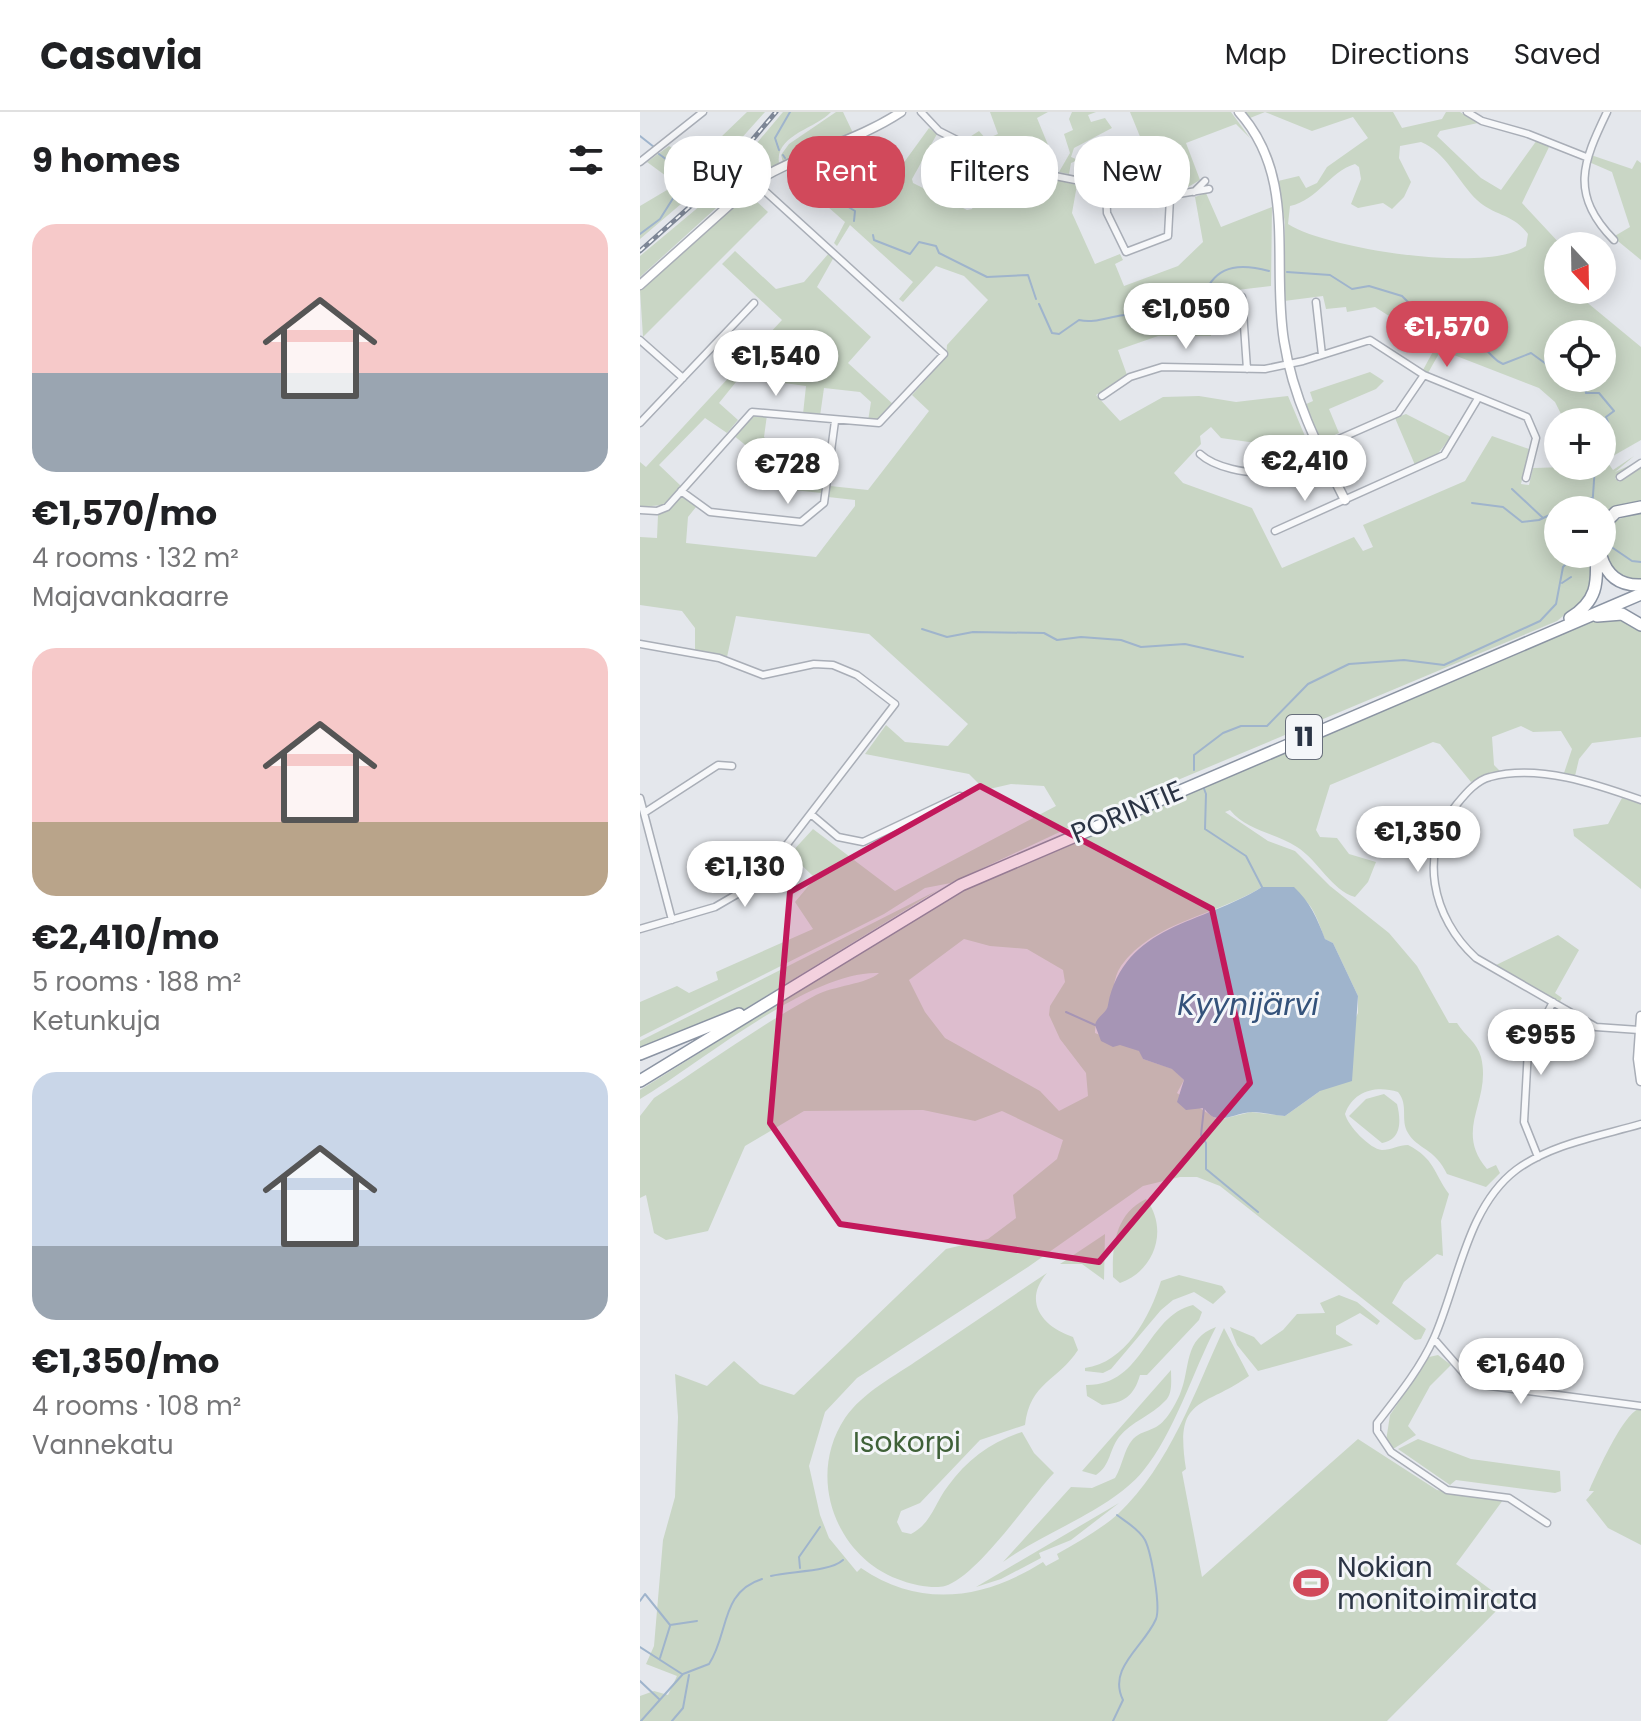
<!DOCTYPE html>
<html lang="en">
<head>
<meta charset="utf-8">
<style>
	:root { --surface:#fff; --page:#f6f6f6; --text:#202124; --muted:#757577; --line:#e0e0e0; --accent:#d1495b }
	body { margin:0; font-family:Poppins,sans-serif; background:var(--page); color:var(--text); height:100vh; display:flex; flex-direction:column; font-size:30px; white-space:nowrap }
	* { box-sizing:border-box; margin:0 }
	p { font-size:26px; color:var(--muted) }
	.icon { flex:none; width:44px; height:44px; fill:none; stroke:currentColor; stroke-width:2; stroke-linecap:round; stroke-linejoin:round }
	.map { position:relative; flex:1; overflow:hidden }
	.details { display:flex; flex-direction:column; background:var(--surface); width:640px }
	.details>* { flex:none }
	.hud { position:absolute; left:24px; top:24px; width:760px; height:72px; display:flex; gap:16px }
	.needle { width:52px; rotate:158deg }
	.buttons { position:absolute; left:904px; top:120px; display:grid; gap:16px }
	.buttons a { display:grid; place-items:center; width:72px; height:72px; border-radius:50%; background:var(--surface); box-shadow:0 4px 20px #0003; font-size:40px }
	.price { position:absolute; translate:-50% -68px; padding:0 18px; border-radius:28px; background:#fff; color:#222; font-size:26px; line-height:52px; filter:drop-shadow(0 2px 4px #0008) }
	.price::after { content:''; position:absolute; left:50%; top:48px; width:24px; height:18px; margin-left:-12px; background:inherit; clip-path:polygon(0 0,100% 0,50% 100%) }
	.price.on { background:var(--accent); color:#fff }
	ul { padding:0; list-style:none }
	li { display:grid; align-content:center; gap:16px; height:424px; padding:0 32px }
	li span { display:grid; place-items:center; height:248px; border-radius:24px; color:#555 }
	li>.icon { margin-inline-start:auto }
	span .icon { width:144px; height:144px; fill:#fffc; stroke-width:1 }
	li b { font-size:34px }
	h2 { display:flex; justify-content:space-between; align-items:center; height:96px; padding:0 32px; font-size:34px }
	.tag { padding:0 28px; border-radius:32px; background:var(--surface); box-shadow:0 4px 20px #0003; font-size:28px; line-height:72px }
	.tag.on { background:var(--accent); color:#fff }
	header { display:flex; align-items:center; gap:48px; box-sizing:border-box; height:112px; padding:0 40px; background:var(--surface); border-bottom:2px solid var(--line) }
	header strong { font-size:38px }
	nav { display:flex; gap:44px; margin-inline-start:auto; font-size:28px }
	main { display:flex; flex:1; min-height:0 }
	.map>svg:first-child { display:block }
	.green { fill:#c9d6c5; fill-rule:evenodd }
	.water { fill:#9fb4cc }
	.lines { fill:none; stroke-linecap:round; stroke-linejoin:round }
	.stream { stroke:#9fb4cc; stroke-width:2 }
	.street-casing { stroke:#a9aeb7; stroke-width:9 }
	.secondary-casing { stroke:#a9aeb7; stroke-width:11 }
	.highway-casing { stroke:#8b94a3; stroke-width:14 }
	.street { stroke:#f7f8fa; stroke-width:6 }
	.secondary { stroke:#fff; stroke-width:8 }
	.highway { stroke:#fff; stroke-width:11 }
	.rail-casing { stroke:#7d8696; stroke-width:5 }
	.rail { stroke:#f4f6f9; stroke-width:2; stroke-dasharray:6; stroke-linecap:butt }
	.marked { fill:#c2185b; fill-opacity:0.2; stroke:#c2185b; stroke-width:6; stroke-linejoin:round }
	.labels { text-anchor:middle; dominant-baseline:central; stroke-width:6; stroke-linejoin:round; paint-order:stroke }
	.shield { fill:#f4f6f9; stroke:#676e7b; stroke-width:2 }
	.shield-label { font-size:26px; font-weight:bold; fill:#2b3445 }
	.street-label { font-size:28px; fill:#2b3445; stroke:#f4f6f9 }
	.park-label { font-size:28px; fill:#3f6138; stroke:#f4f6f9 }
	.poi-label { font-size:28px; fill:#2b3445; stroke:#f4f6f9; text-anchor:start }
	.water-label { font-size:30px; font-style:italic; fill:#34527a; stroke:#f4f6f9 }
</style>
</head>
<body>
<header>
<strong>Casavia</strong>
<nav><a>Map</a><a>Directions</a><a>Saved</a></nav>
</header>
<main>
<section class="details">
<h2>9 homes<svg class="icon" aria-label="filters" viewBox="0 0 24 24"><path d="M4 7h16M4 17h16"/><circle cx="9" cy="7" r="2"/><circle cx="15" cy="17" r="2"/></svg></h2>
<ul>
<li><span style="background:linear-gradient(#f6c9c9 60%,#9aa5b1 0)"><svg class="icon" aria-label="home" viewBox="0 0 24 24"><path d="M3 11l9-7 9 7M6 9v11h12V9"/></svg></span><div><b>€1,570/mo</b><p>4 rooms · 132 m²</p><p>Majavankaarre</p></div></li>
<li><span style="background:linear-gradient(#f6c9c9 70%,#b9a48a 0)"><svg class="icon" aria-label="home" viewBox="0 0 24 24"><path d="M3 11l9-7 9 7M6 9v11h12V9"/></svg></span><div><b>€2,410/mo</b><p>5 rooms · 188 m²</p><p>Ketunkuja</p></div></li>
<li><span style="background:linear-gradient(#c9d6e8 70%,#9aa5b1 0)"><svg class="icon" aria-label="home" viewBox="0 0 24 24"><path d="M3 11l9-7 9 7M6 9v11h12V9"/></svg></span><div><b>€1,350/mo</b><p>4 rooms · 108 m²</p><p>Vannekatu</p></div></li>
</ul>
</section>
<div class="map">
<svg width="1001" height="1609" viewBox="0 0 1001 1609">
	<rect width="100%" height="100%" fill="#e4e7ec"/>
	<path class="green" d="M107,0H125L48,86L0,127V94L37,72L7,50L29,34L54,51Z
		M143,0H191C175,17 135,23 139,51L87,86L0,165V144L73,83Z
		M196,0H203L213,21L143,50L141,43L149,32Z
		M350,0H408L397,6L415,50L414,59L360,45L325,28L339,19L346,27L358,22Z
		M432,0H456L448,3L451,10L465,6L472,16L434,36L431,45L438,48L431,51L429,62L419,60L430,41L424,22L433,18L429,7Z
		M490,0H591L610,26L596,12L546,31L560,68L543,78L548,70L541,52L528,56L480,48L474,71H471C470,48 482,36 501,27Z
		M604,0H753L762,16L802,7L806,0H820L838,11L800,19L797,24L841,66L861,78L897,28L910,33L882,91L922,134H918V178H932L1001,235V328L966,348L973,358L994,344L975,360L997,350L975,366L979,370L1001,354V391L962,408V398H918V442H953V480L917,509L471,696L311,771L285,776L244,802L0,925V890L37,874L49,881L78,868L76,860L173,817L155,790L175,766L150,742L173,717L255,779L416,694L404,674L371,672L345,678L329,662L225,642L246,613L265,630L308,634L328,612L229,522L96,504L87,545L55,538V516L42,499L0,493V425L17,426L18,403L42,383L56,395L48,405L46,431L176,445L215,394V388L188,385L190,374L228,378L289,299L272,283L306,245L307,233L348,188L324,164L296,154L263,190L259,187L273,170L210,113L197,134L194,131L205,110L161,71L180,50L233,93L289,16L297,22L272,67L273,71L327,98L332,97L350,51L437,73L432,101L455,152L480,142L483,148L475,152L484,174L538,154L563,130L555,85L566,81L581,115L632,95L631,174L597,178L572,200L571,224H518L478,238L487,263L456,283L480,309L523,285L559,284L596,290L648,284L670,336L656,342L647,325L633,324L616,331L581,326L571,315L560,324L561,332L534,361L543,371L612,396L642,456L714,425L723,439L733,435L723,413L825,369L852,324L889,337L881,372L889,373L893,356L962,354V310H925L915,290L899,276L801,238L788,261L783,258L796,234L735,195L707,200L706,195L686,197L683,184L644,189L645,111L638,69L659,64L666,76L677,71L687,55L728,26L713,5L672,19L625,0L610,6ZM781,30C805,39 819,71 837,88C854,104 872,101 888,122L886,134C848,162 686,137 648,112L650,94C678,88 689,60 715,52L719,55L721,67L711,92L718,96L743,91L752,97L764,85L771,70L759,46L760,34ZM918,222H962V266H918Z
		M951,43L992,57L997,48L1001,51V148L973,125L990,115L972,60L949,50Z
		M115,88L128,100L3,225L0,178L94,94Z
		M95,139L136,177L164,170L189,141L194,145L177,175L231,225L208,251L254,293L238,309H228L231,290L220,280L184,276L180,304L163,302L166,274L100,265L79,291L98,308L87,321L65,306L19,353L41,374L23,393L0,395V350L6,355L142,208L82,152Z
		M730,260L744,269L736,277L689,297L699,321L683,328L678,326L664,293L673,289L670,280Z
		M116,302L127,303L124,325L132,333L159,337L155,369L183,373L182,381L106,373L109,336L93,323Z
		M766,302L811,325L796,344L775,353L755,306Z
		M1001,400V470L980,467C955,430 953,411 1001,400Z
		M982,505L1001,518V625L952,631L939,647L935,664L924,661L932,637L921,619L893,620L881,614L852,625L854,653L861,660L831,670L800,632L793,630L690,673L676,718L680,725L697,726L709,742L736,750L728,770L715,785C691,778 679,749 657,735C636,721 607,719 590,698L585,700L628,729L655,739L690,774L749,821L777,854L809,911H817C825,924 837,930 841,945C852,990 813,1017 847,1057L856,1053L860,1061L846,1075L807,1062C795,1036 777,1037 768,1021C760,1008 769,993 758,980C736,973 713,979 705,1002C708,1014 730,1037 742,1038C751,1038 759,1033 768,1033C795,1047 793,1060 809,1082L801,1109L803,1144L797,1142L764,1170L752,1191L786,1217L781,1227L775,1228L580,1074L557,1065H540L503,1074L388,1155L217,1266L185,1300L169,1354L180,1403L189,1426L217,1460L221,1456C281,1497 344,1487 403,1450L406,1454L419,1447L417,1442C438,1430 460,1418 478,1402C530,1353 555,1279 584,1216L609,1264C563,1297 534,1283 546,1357L542,1360L562,1465L718,1327L797,1378L863,1388L816,1452L866,1489L747,1609H0V1584L14,1579L28,1583L37,1564L6,1552L14,1534L23,1428L35,1385L38,1305L35,1262L67,1274L94,1249L120,1272L154,1283L306,1137L348,1127L376,1106L373,1083L417,1047L423,1028L362,999L335,1009L283,998L164,999L105,1034L68,1119L26,1128L14,1121L6,1083L0,1086V1004L14,986C67,952 120,913 176,883C193,874 227,872 239,861C170,858 61,951 0,987V978L318,779L950,510ZM622,775C667,784 669,783 685,827L693,831L718,884V901L680,979L645,1004L611,1000L578,1008L537,981L544,968L533,957L503,947L500,939L455,921C455,906 463,907 468,895C475,882 472,867 481,854C513,809 578,803 622,775ZM324,827L350,834L387,837L423,858L425,870L410,894L409,903L420,927L446,961L448,984L419,999L400,979L305,926L285,900L269,868Z
		M982,686L1001,692V777L934,724L933,717L968,712Z
		M298,778L100,900L0,939V929Z
		M918,823L939,838L915,881L922,886L919,891L854,854Z
		M744,982L757,992C761,1008 762,1028 742,1031L709,1004L726,987Z
		M506,1087C529,1117 515,1159 480,1171L473,1165C472,1134 475,1102 506,1087Z
		M465,1122L464,1168L442,1152H420Z
		M407,1161C382,1190 403,1215 433,1225L438,1238C418,1269 390,1270 385,1313L340,1328L280,1391L261,1399L257,1410L262,1420L271,1422C292,1411 294,1392 308,1374C327,1348 351,1330 382,1320L394,1341L414,1361C389,1387 338,1464 305,1474C294,1477 274,1473 263,1469C197,1448 165,1366 205,1306C223,1280 255,1264 281,1246C323,1218 365,1189 407,1161Z
		M539,1163L582,1174L586,1180L573,1192L554,1180L533,1188L521,1198L471,1257L463,1261L445,1259V1256C485,1251 510,1205 521,1169Z
		M699,1183L717,1190L740,1209L737,1213L720,1201L696,1214V1222L713,1233L618,1259L597,1233L590,1215L614,1225L621,1233L643,1218L657,1202L685,1201L680,1191Z
		M553,1193L562,1200L559,1208L507,1263H500C494,1284 484,1291 462,1293L447,1284L446,1273C504,1274 506,1204 553,1193Z
		M576,1215C553,1259 534,1322 503,1359C471,1398 404,1420 363,1450L431,1375L452,1376L475,1366C483,1353 483,1339 493,1327C500,1320 506,1320 514,1316C526,1311 535,1293 540,1282C551,1256 543,1227 576,1215Z
		M798,1243L811,1253L790,1274L768,1314L776,1323L753,1337L746,1329L750,1303L789,1245Z
		M531,1258C531,1268 533,1282 525,1289C511,1304 492,1309 479,1325C469,1338 471,1353 456,1363L442,1359Z
		M1001,1296V1433L968,1416L946,1388L954,1379H949C957,1361 984,1299 1001,1296Z
		M778,1327L831,1347L920,1359L921,1379L915,1381L816,1368L810,1373L758,1337Z
		M479,1391L431,1428L399,1441L401,1446L361,1467L336,1475Z"/>
	<path class="water" d="M622,775H654C670,790 677,806 685,827L693,831L718,884L712,969L680,979L645,1004C634,1003 622,1000 612,1000C592,1001 577,1016 564,996L546,998L537,990L544,968L532,957L503,947L499,939L480,933L473,935L461,929L455,913C457,904 467,901 468,893C485,811 562,813 622,775Z"/>
	<g class="lines">
		<path class="stream" d="M0,24L14,35
			M139,38L135,26L150,0
			M19,42L46,62V67
			M143,43L145,46
			M152,55L156,63L215,99L214,109
			M43,75L37,80L44,88
			M0,122L20,107L37,80
			M233,123L234,128L270,142L279,130L296,134L299,141L347,165L388,163L396,187
			M647,160L690,163L712,177L729,174L762,184L778,200L792,199V207C808,221 831,226 848,240C854,245 855,249 863,252L891,241L913,257L918,255
			M399,192L412,221L419,222L439,208C459,213 478,199 497,204L506,182L513,177L523,192L530,193L539,186H556L558,180L567,177C579,152 603,152 629,159
			M944,266L946,281H959L974,299L966,305L969,313L962,320
			M872,377L903,406
			M832,391L863,395L882,410L899,408L918,399
			M920,398L952,386
			M952,398L955,354
			M967,432L992,449L1001,450
			M922,471L931,465
			M282,517L307,525L333,520L404,521L417,528L441,525L481,528L501,535L545,532L603,545
			M554,658V643L583,621L601,614H627L668,572L709,552L764,548L804,553L900,509L916,492L923,455L936,442
			M563,674L566,682L565,717L606,744L622,775
			M426,900L455,913
			M564,996L561,1023L566,1031V1057L618,1100
			M160,1456L159,1445L180,1415
			M131,1464C151,1459 190,1460 203,1448
			M0,1489L5,1482L30,1513L57,1509
			M0,1535L42,1562
			M20,1546L30,1514
			M0,1569L19,1587
			M1,1609L43,1562L69,1552C89,1522 80,1480 122,1467
			M32,1609L43,1596L49,1563
			M473,1609L483,1588C467,1556 504,1535 516,1507C521,1494 511,1440 505,1428C499,1417 486,1410 477,1403"/>
		<g class="street-casing">
			<path id="street" d="M281,0L299,19L370,55L520,85L569,77
				M827,0L842,9L888,22L946,45
				M967,0C943,50 929,82 974,128
				M0,50L63,0
				M466,75L467,101L486,140L528,124L530,86
				M554,80L565,69
				M602,185L607,257
				M676,190L682,243
				M0,228L43,266
				M462,284L490,265L522,255L625,257L663,249L730,228L784,263L887,305L896,326L886,366
				M0,311L114,191
				M560,342C574,355 608,363 626,359L758,301L784,263
				M980,365L1001,351
				M41,379L70,400L161,410L184,391L195,309
				M0,398L17,399L27,395L112,300L239,311L304,242L115,70
				M635,419L804,343L837,288
				M0,532L79,546L123,563L174,552L193,553L217,563L255,592L118,770L75,795L0,817
				M0,686L32,808
				M4,701L78,653L92,654
				M172,703L198,725L223,730L320,684
				M999,918L956,915L836,846C792,806 777,740 817,692C826,681 837,668 850,665C899,652 956,672 1001,688
				M898,1045L884,1010L888,938L913,890
				M794,1227L828,1266L843,1273L1001,1294
				M907,1411L869,1386L807,1378L751,1340L737,1319V1311C758,1284 780,1257 794,1226C818,1172 827,1095 876,1058C911,1032 960,1024 1001,1012"/>
		</g>
		<g class="secondary-casing">
			<path id="secondary" d="M599,0C658,66 631,150 644,229C653,287 679,337 705,388
				M0,173L115,70C161,41 216,30 261,0
				M1001,904L998,947L1001,969"/>
		</g>
		<g class="highway-casing">
			<path id="highway" d="M962,414L976,400L1001,395
				M961,444C967,464 980,474 1001,473
				M957,504L982,502L1001,513
				M930,506C957,489 958,472 956,442
				M0,942L99,902
				M0,969L321,773L1001,482"/>
		</g>
		<use href="#street" class="street"/>
		<use href="#secondary" class="secondary"/>
		<use href="#highway" class="highway"/>
		<g class="rail-casing">
			<path id="rail" d="M0,139L72,75L136,0"/>
		</g>
		<use href="#rail" class="rail"/>
	</g>
	<path class="marked" d="M340,674L572,797L610,971L459,1150L200,1112L130,1011L150,780Z"/>
	<defs>
		<g id="stadium-bare" transform="scale(2.76)"><path d="M0-5a6.5 5 0 1 0 0 10a6.5 5 0 1 0 0-10ZM-3.5-1.8h7v3.6h-7Z" fill="#d1495b" stroke="#f4f6f9" stroke-width="2.5" paint-order="stroke"/></g>
	</defs>
	<g fill-rule="evenodd">
		<use href="#stadium-bare" x="671" y="1471"/>
	</g>
	<g class="labels">
		<rect class="shield" x="646" y="603" width="36" height="44" rx="6"/>
		<g class="shield-label">
			<text x="664" y="625">11</text>
		</g>
		<g class="street-label">
			<text transform="translate(487 700) rotate(-23)">PORINTIE</text>
		</g>
		<g class="park-label">
			<text x="267" y="1330">Isokorpi</text>
		</g>
		<g class="poi-label">
			<text x="697" y="1455">Nokian<tspan x="697" dy="32">monitoimirata</tspan></text>
		</g>
		<g class="water-label">
			<text x="608" y="892">Kyynijärvi</text>
		</g>
	</g>
</svg>
<div class="buttons">
<a><svg class="needle" viewBox="-14 -14 28 28"><path d="M0-13l5 13h-10z" fill="#e53935"/><path d="M0 13l5-13h-10z" fill="#757577"/></svg></a>
<a><svg class="icon" aria-label="locate" viewBox="0 0 24 24"><circle cx="12" cy="12" r="6"/><path d="M12 2v4M12 18v4M2 12h4M18 12h4"/></svg></a>
<a>+</a>
<a>−</a>
</div>
<b class="price" style="left:546px;top:239px">€1,050</b>
<b class="price on" style="left:807px;top:257px">€1,570</b>
<b class="price" style="left:136px;top:286px">€1,540</b>
<b class="price" style="left:665px;top:391px">€2,410</b>
<b class="price" style="left:148px;top:394px">€728</b>
<b class="price" style="left:778px;top:762px">€1,350</b>
<b class="price" style="left:105px;top:797px">€1,130</b>
<b class="price" style="left:901px;top:965px">€955</b>
<b class="price" style="left:881px;top:1294px">€1,640</b>
<div class="hud">
<a class="tag">Buy</a>
<a class="tag on">Rent</a>
<a class="tag">Filters</a>
<a class="tag">New</a>
</div>
</div>
</main>
</body>
</html>
